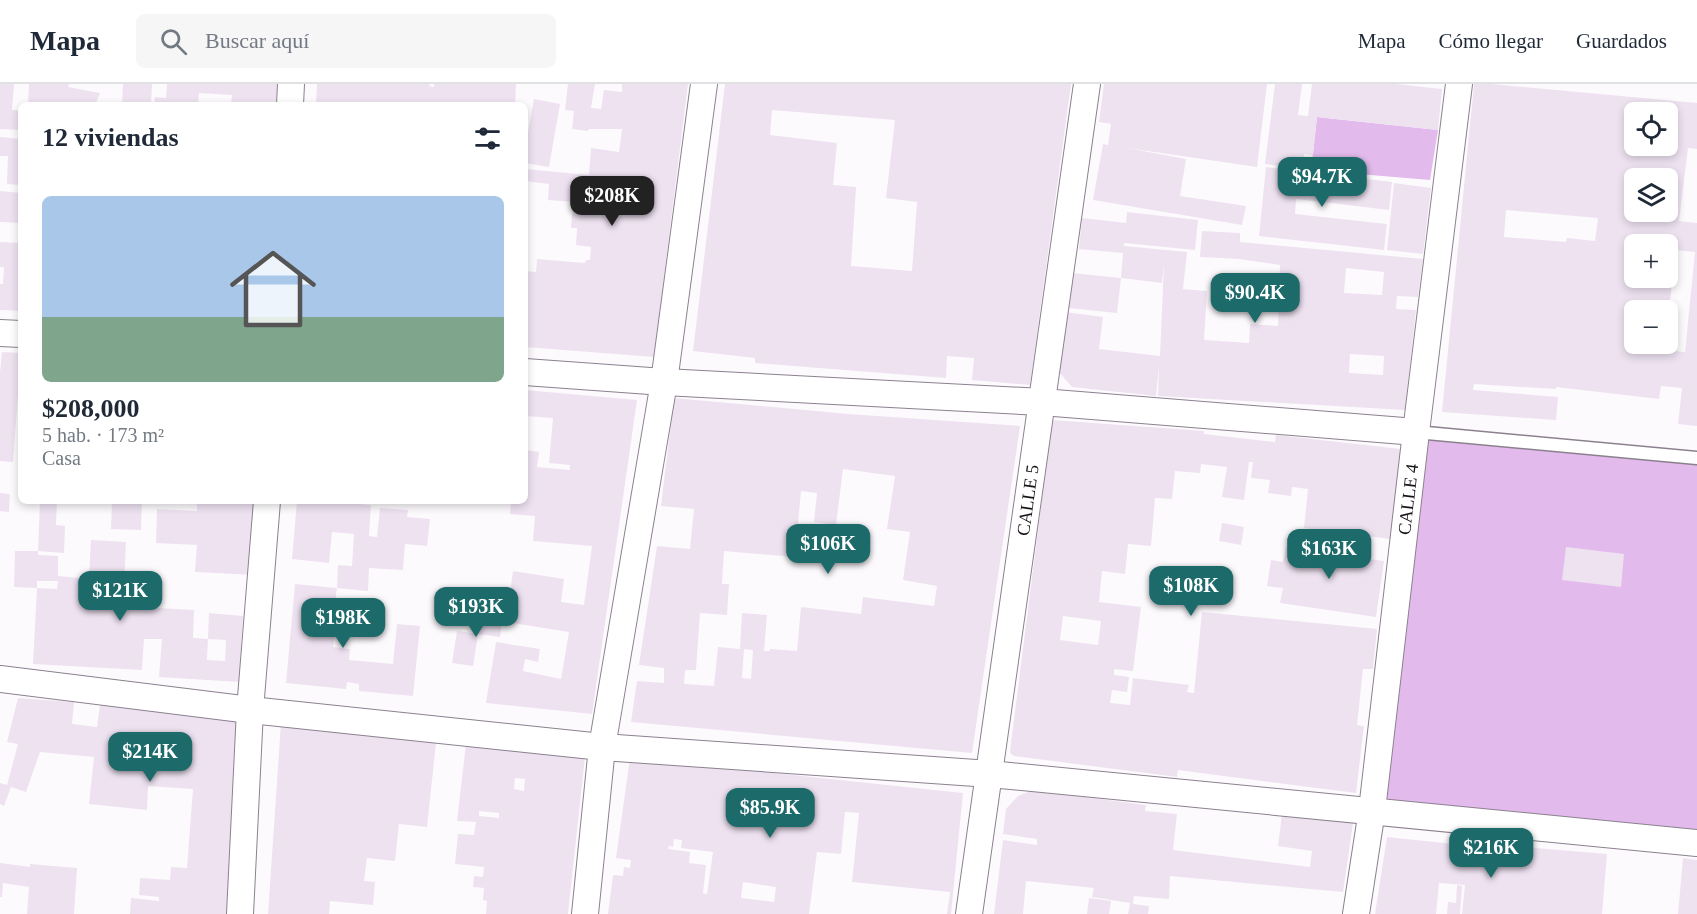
<!DOCTYPE html>
<html lang="es">
<head>
<meta charset="utf-8">
<style>
	:root { --surface:#fff; --page:#f6f6f7; --text:#1f2937; --muted:#747a83; --line:#e0e1e3; --accent:#1d6a6b }
	body { margin:0; font-family:Georgia,serif; background:var(--page); color:var(--text); height:100vh; display:flex; flex-direction:column; font-size:22px; white-space:nowrap }
	* { box-sizing:border-box; margin:0 }
	p { font-size:20px; color:var(--muted) }
	.icon { flex:none; width:33px; height:33px; fill:none; stroke:currentColor; stroke-width:2; stroke-linecap:round; stroke-linejoin:round }
	.map { position:relative; flex:1; overflow:hidden }
	.side { position:absolute; left:18px; top:18px; width:510px; height:402px; display:flex; flex-direction:column; background:var(--surface); border-radius:9px; box-shadow:0 3px 9px #0003 }
	.side>* { flex:none }
	.controls { position:absolute; left:1624px; top:18px; display:grid; gap:12px }
	.controls a { display:grid; place-items:center; width:54px; height:54px; border-radius:9px; background:var(--surface); box-shadow:0 3px 9px #0003; font-size:30px }
	.price { position:absolute; translate:-50% -51px; padding:0 14px; border-radius:12px; background:var(--accent); color:#fff; font-size:20px; line-height:39px; filter:drop-shadow(0 2px 3px #0008) }
	.price::after { content:''; position:absolute; left:50%; top:36px; width:18px; height:14px; margin-left:-9px; background:inherit; clip-path:polygon(0 0,100% 0,50% 100%) }
	.price.selected { background:#222; color:#fff }
	ul { padding:0; list-style:none }
	li { display:grid; align-content:center; gap:12px; height:318px; padding:0 24px }
	li span { display:grid; place-items:center; height:186px; border-radius:9px; color:#555 }
	li>.icon { margin-inline-start:auto }
	span .icon { width:108px; height:108px; fill:#fffc; stroke-width:1 }
	li b { font-size:26px }
	h2 { display:flex; justify-content:space-between; align-items:center; height:72px; padding:0 24px; font-size:26px }
	header { display:flex; align-items:center; gap:36px; box-sizing:border-box; height:84px; padding:0 30px; background:var(--surface); border-bottom:2px solid var(--line) }
	header strong { font-size:28px }
	nav { display:flex; gap:33px; margin-inline-start:auto; font-size:21px }
	.search { width:420px; height:54px; background:var(--page); display:flex; align-items:center; gap:15px; box-sizing:border-box; padding:0 21px; border-radius:9px; color:var(--muted); font-size:22px }
	.map>svg:first-child { display:block }
	.green { fill:#e3baec }
	.building { fill:#eee2f1; fill-rule:evenodd }
	.lines { fill:none; stroke-linecap:round; stroke-linejoin:round }
	.service-casing { stroke:#8b818e; stroke-width:15 }
	.minor-casing { stroke:#8b818e; stroke-width:28 }
	.service { stroke:#fff; stroke-width:12 }
	.minor { stroke:#fff; stroke-width:26 }
	.labels { text-anchor:middle; dominant-baseline:central; stroke-width:5; stroke-linejoin:round; paint-order:stroke }
	.street-label { font-size:18px; fill:#171317; stroke:#fdfafd }
</style>
</head>
<body>
<header>
<strong>Mapa</strong>
<div class="search"><svg class="icon" aria-label="search" viewBox="0 0 24 24"><circle cx="10" cy="10" r="6"/><path d="M15 15l6 6"/></svg>Buscar aquí</div>
<nav><a>Mapa</a><a>Cómo llegar</a><a>Guardados</a></nav>
</header>
<div class="map">
<svg width="1697" height="830" viewBox="0 0 1697 830">
	<rect width="100%" height="100%" fill="#fdfafd"/>
	<path class="green" d="M1317,33L1438,46L1430,96L1311,86Z
		M1416,348L1697,374V759L1372,726Z"/>
	<path class="building" d="M0,0H14L12,26H21V46L0,45Z
		M29,0H69L68,3L100,9L95,21H28Z
		M123,0H152L151,21L122,19Z
		M167,0H278L276,21H231L232,11L199,9L198,21H154L155,13L166,14Z
		M317,0H430L429,2L434,3V0H516L515,21H316Z
		M568,0H595L591,24L601,25L604,6L622,8V0H688L654,273L525,263V187L536,188L537,175L585,179L586,176H590L591,163L576,161L577,144H571L573,118L548,116L549,100L525,97V85L589,91L591,64L619,68L622,45H589L588,47L572,45L574,27L565,26Z
		M725,0H1071L1030,301L972,296L974,274L947,272L946,294L755,279V274L693,267ZM772,26L895,36L886,114L917,118L912,187L851,182L856,103L833,101L837,59L770,51Z
		M1104,0H1267L1257,83L1127,64L1186,75L1180,112L1246,122L1242,141L1093,116L1103,60L1108,61L1111,40L1099,38Z
		M1275,0H1302L1298,31L1308,32L1312,0H1396L1442,5L1438,46L1317,33L1313,71L1304,70L1303,85L1265,80Z
		M1474,0H1491L1697,19V65L1688,64L1679,137L1697,139V342L1678,340L1682,304L1661,302L1659,315L1556,303V305L1474,300L1473,306L1558,313L1556,336L1442,328ZM1635,28H1668V62H1635ZM1635,94H1668V128H1635ZM1506,126L1598,134L1595,157L1567,154L1566,158L1504,153ZM1635,160H1668V194H1635ZM1676,166L1695,168L1685,268L1665,266L1666,260H1635V226H1669Z
		M534,15L560,20L549,83L525,79V65Z
		M0,53L21,55V101L7,100L8,72H0Z
		M1266,83L1392,98L1389,126L1296,115L1295,130L1387,140L1384,166L1259,152Z
		M1394,99L1431,104L1423,170L1387,166Z
		M0,107L21,109L20,139L0,138Z
		M1127,128L1198,136L1195,166L1124,159V162L1187,168L1183,205L1207,207L1204,256L1249,259L1250,240L1278,242L1280,181L1239,175L1200,173L1202,147L1240,149V158L1423,175L1418,213L1397,212L1396,225L1416,226L1405,326L1158,312L1159,282L1156,312L1072,303L1058,287L1065,228L1103,233L1099,265L1160,272L1164,180L1162,199L1121,194L1123,169L1079,165L1082,134L1126,139ZM1346,184L1384,188L1382,211L1344,209ZM1350,270L1384,272L1383,291L1349,289Z
		M0,158L21,159V227L0,226V200H3L4,183H0Z
		M1072,189L1121,194L1117,229L1069,224Z
		M2,268L21,269L13,378L0,377V288Z
		M525,306L637,316L592,630L486,619L496,558L540,565L538,578L525,575L523,587L561,595L569,548L506,538L513,487L564,495L561,518L584,521L592,462L533,457L535,432L510,430L511,417H525V366L539,368L537,383L570,386V381L549,379L553,334L525,332Z
		M674,314L848,330L1020,342L972,669L631,638L637,597L664,599V584L639,581L657,462L690,465L694,425L661,422ZM843,385L895,392L887,445L910,448L903,496L937,502L934,522L863,513L861,530L801,523L797,567L770,565V567H764L767,531L742,529L740,565L718,563L714,602L684,600L685,586H696L700,529L727,531L729,500H722L724,467L795,473L801,407L817,409L814,438L836,441ZM744,565L753,566L751,595L742,594Z
		M1052,336L1204,347V350L1275,358L1276,351L1401,365L1390,455L1304,444L1308,405L1292,403L1291,412L1268,409L1270,396L1251,394L1253,378H1249L1244,416L1222,413L1227,383L1201,380L1200,389L1175,387L1172,415L1155,414L1151,462L1128,460L1125,490L1102,487L1099,518L1141,523L1133,587L1114,585V591L1129,593L1127,608L1112,606L1110,619L1130,621L1133,594L1189,601L1187,608L1194,609L1202,528L1377,545L1373,585H1363L1357,641L1364,642L1356,709L1178,686L1177,693L1014,672L1011,670L1010,667ZM1063,532L1101,537L1098,561L1060,556Z
		M0,409L10,410L9,428L0,427Z
		M40,417H57L56,441L65,442L64,469L38,467Z
		M112,417H142L141,446L111,445Z
		M197,417H258L255,491L195,488L197,461L156,459L157,425L197,427Z
		M297,417H325L371,421L369,452L377,453L380,424L408,426L407,433L430,435L427,462L405,460L403,486L369,484L368,507L337,504L338,481L352,482L354,450L332,448L329,479L292,475Z
		M1222,439L1244,443L1241,461L1219,457Z
		M91,456L126,458L123,522L194,526L193,554L208,555L209,529L243,532L239,598L159,593L162,555H144L142,586L33,580L37,504L57,505L58,497H37V504L14,503L15,467H38V471L58,472V492L89,495ZM208,555L226,556L225,577L207,576Z
		M1344,459L1363,461L1362,474L1384,477L1376,533L1280,519L1283,504L1267,502L1271,476L1283,478L1286,463L1342,471Z
		M1566,463L1624,470L1621,503L1562,496Z
		M295,500L337,504L335,518L316,516L315,523L362,528L360,543L335,541L333,563L350,565L349,576L393,580L397,540L420,542L413,612L359,607V600L347,598L346,605L286,599Z
		M482,527L503,530L500,553L478,550L473,582L452,579L457,547L478,550Z
		M18,614L74,618L72,640L97,643L100,621L243,632L228,830H130L131,814L159,817V813L139,811L140,794L170,796L171,783L187,784L193,705L148,702L147,726L89,720L94,673L40,668L26,708L11,703L4,722L0,720V699L7,701L18,660L7,658Z
		M281,639L409,651L408,655L436,659L427,743L399,740L395,777L367,774L364,797L375,798L373,821L330,817L329,830H268Z
		M466,660L585,673L568,830H486L487,817L483,816L484,804L473,803L474,792L483,793L484,783L455,780L458,750L474,751L476,738L457,737ZM515,694L525,695L524,707L514,705ZM479,727L499,729V734L479,732Z
		M630,674L963,709L951,830H947L950,808L852,798L859,729L845,728L841,770L817,768L809,830H608L613,791L623,792L624,783L630,784L631,776L616,774ZM674,755L682,756L681,764L713,768L707,810L703,809L706,781L689,779L690,768L668,765L669,762L673,763ZM743,798L776,803L774,818L741,814Z
		M1033,706L1146,721L1145,727L1177,730L1173,766L1310,783L1312,767L1278,762L1282,730L1353,739L1343,808L1170,792L1169,815L1134,812L1133,820L1149,822L1148,830H1128L1130,819L1092,813L1094,804L1026,797L1023,830H994L1003,756L1037,761V755L1003,750L1006,725L1018,712Z
		M1387,753L1501,765V761L1607,770L1602,830H1462L1465,801L1439,799L1436,830H1375Z
		M1683,774L1697,776V830H1678Z
		M0,779L30,783V780L77,784L74,830H27L29,803L3,799L2,813H0Z
		M1457,801L1462,802L1460,830H1447L1448,818L1456,819Z
		M1089,814L1111,817L1109,830H1087Z"/>
	<g class="lines">
		<g class="service-casing">
			<path id="service" d="M1416,348L1697,374"/>
		</g>
		<g class="minor-casing">
			<g id="minor">
				<path d="M290,21L291,0"/>
				<path d="M0,249L21,250"/>
				<path d="M525,288L664,298L1042,318L1416,348"/>
				<path d="M0,595L250,626L602,663L990,690L1697,759"/>
				<path d="M240,830L250,626L267,417"/>
				<path d="M585,830L602,663L664,298L704,0"/>
				<path id="s1" d="M969,830L1087,0"/>
				<path id="s2" d="M1356,830L1372,726L1416,348L1459,0"/>
			</g>
		</g>
		<use href="#service" class="service"/>
		<use href="#minor" class="minor"/>
	</g>
	<g class="labels">
		<g class="street-label">
			<text stroke="none"><textPath href="#s1" startOffset="418">CALLE 5</textPath></text>
			<text stroke="none"><textPath href="#s2" startOffset="418">CALLE 4</textPath></text>
		</g>
	</g>
</svg>
<div class="controls">
<a><svg class="icon" aria-label="locate" viewBox="0 0 24 24"><circle cx="12" cy="12" r="6"/><path d="M12 2v4M12 18v4M2 12h4M18 12h4"/></svg></a>
<a><svg class="icon" aria-label="layers" viewBox="0 0 24 24"><path d="M12 4l9 5-9 5-9-5zM3 14l9 5 9-5"/></svg></a>
<a>+</a>
<a>−</a>
</div>
<b class="price" style="left:1322px;top:124px">$94.7K</b>
<b class="price selected" style="left:612px;top:143px">$208K</b>
<b class="price" style="left:1255px;top:240px">$90.4K</b>
<b class="price" style="left:828px;top:491px">$106K</b>
<b class="price" style="left:1329px;top:496px">$163K</b>
<b class="price" style="left:1191px;top:533px">$108K</b>
<b class="price" style="left:120px;top:538px">$121K</b>
<b class="price" style="left:476px;top:554px">$193K</b>
<b class="price" style="left:343px;top:565px">$198K</b>
<b class="price" style="left:150px;top:699px">$214K</b>
<b class="price" style="left:770px;top:755px">$85.9K</b>
<b class="price" style="left:1491px;top:795px">$216K</b>
<section class="side">
<h2>12 viviendas<svg class="icon" aria-label="filters" viewBox="0 0 24 24"><path d="M4 7h16M4 17h16"/><circle cx="9" cy="7" r="2"/><circle cx="15" cy="17" r="2"/></svg></h2>
<ul>
<li><span style="background:linear-gradient(#a9c7e8 65%,#7fa58c 0)"><svg class="icon" aria-label="home" viewBox="0 0 24 24"><path d="M3 11l9-7 9 7M6 9v11h12V9"/></svg></span><div><b>$208,000</b><p>5 hab. · 173 m²</p><p>Casa</p></div></li>
</ul>
</section>
</div>
</body>
</html>
